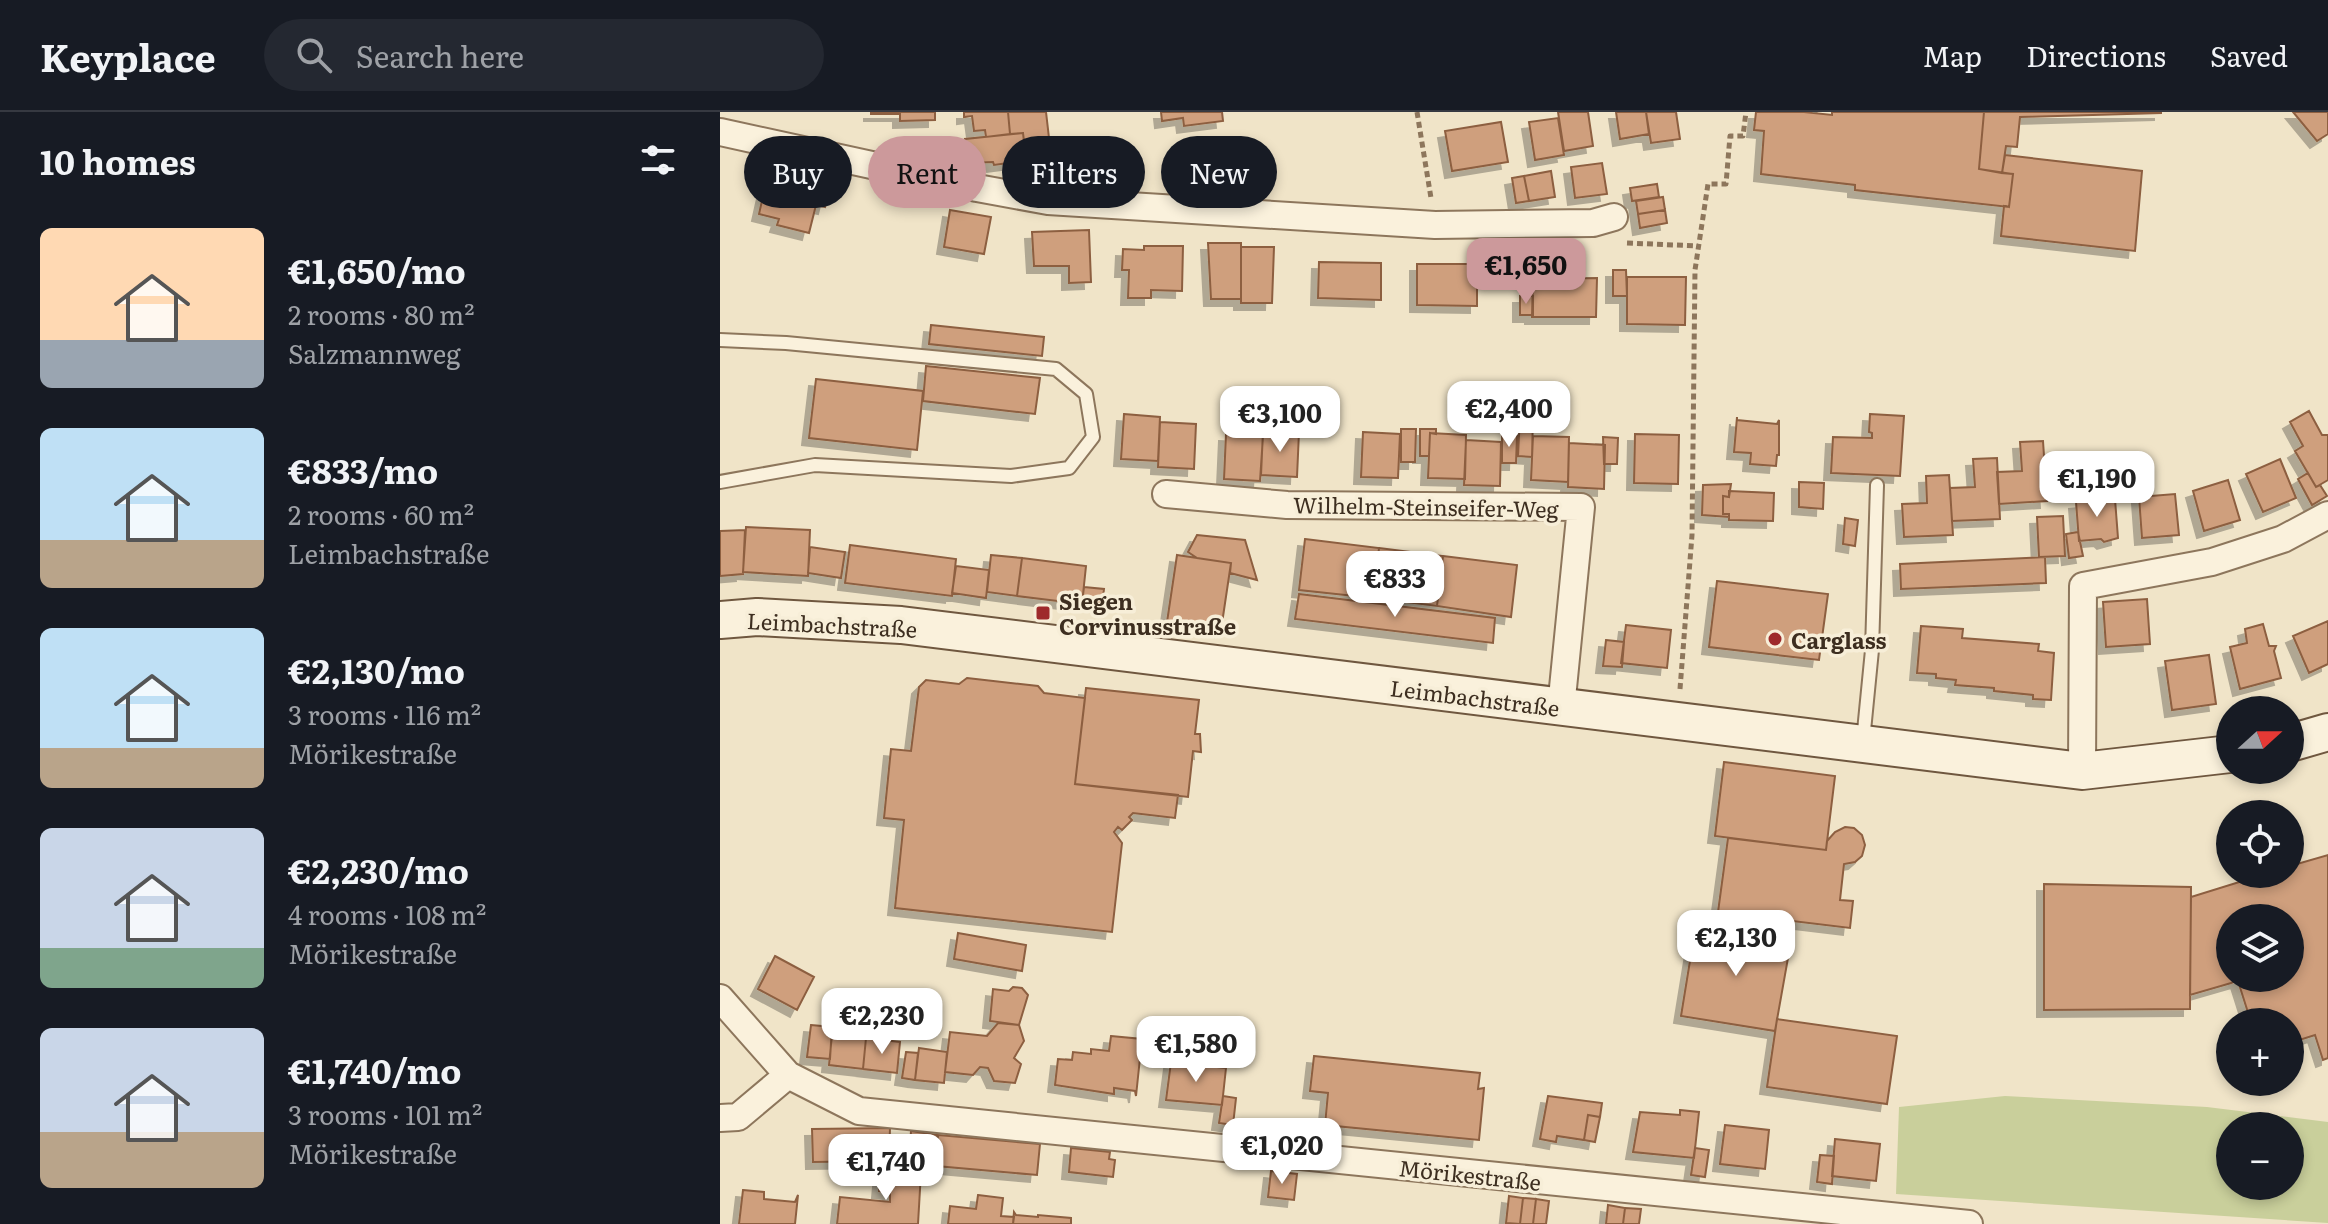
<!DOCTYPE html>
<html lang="en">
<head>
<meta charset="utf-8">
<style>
	:root { --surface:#171b24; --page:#242831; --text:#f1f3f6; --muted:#9ea1a6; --line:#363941; --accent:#cc999b }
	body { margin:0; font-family:Literata,serif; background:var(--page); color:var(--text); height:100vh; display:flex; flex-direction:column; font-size:30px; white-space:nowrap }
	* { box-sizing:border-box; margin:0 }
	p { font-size:26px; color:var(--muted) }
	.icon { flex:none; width:44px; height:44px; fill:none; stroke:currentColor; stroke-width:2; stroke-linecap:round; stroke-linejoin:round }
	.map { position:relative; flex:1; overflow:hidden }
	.details { display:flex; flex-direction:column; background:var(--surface); width:720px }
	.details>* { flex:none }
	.top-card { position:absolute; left:24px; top:24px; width:760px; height:72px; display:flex; gap:16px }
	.needle { width:52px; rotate:69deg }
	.tools { position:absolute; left:1496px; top:584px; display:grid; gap:16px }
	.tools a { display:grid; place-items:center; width:88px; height:88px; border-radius:50%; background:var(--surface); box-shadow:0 4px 12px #0003; font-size:40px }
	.price { position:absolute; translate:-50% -68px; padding:0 18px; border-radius:16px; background:#fff; color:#222; font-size:26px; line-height:52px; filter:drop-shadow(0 2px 4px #0008) }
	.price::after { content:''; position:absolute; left:50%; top:48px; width:24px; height:18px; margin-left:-12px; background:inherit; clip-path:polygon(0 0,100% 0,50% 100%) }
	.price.current { background:var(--accent); color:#111 }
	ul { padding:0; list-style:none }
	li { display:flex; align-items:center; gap:24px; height:200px; padding:0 40px }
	li span { display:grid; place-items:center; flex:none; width:224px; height:160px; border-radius:12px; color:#555 }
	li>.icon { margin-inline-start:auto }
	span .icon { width:96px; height:96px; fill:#fffc; stroke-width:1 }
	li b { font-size:34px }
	h2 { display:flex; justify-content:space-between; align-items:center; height:96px; padding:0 40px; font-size:34px }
	.tag { padding:0 28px; border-radius:36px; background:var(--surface); box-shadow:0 4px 12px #0003; font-size:28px; line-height:72px }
	.tag.current { background:var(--accent); color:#111 }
	header { display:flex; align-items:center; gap:48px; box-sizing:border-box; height:112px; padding:0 40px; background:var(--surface); border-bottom:2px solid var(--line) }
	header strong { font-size:38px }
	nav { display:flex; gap:44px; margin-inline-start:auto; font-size:28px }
	.search { width:560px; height:72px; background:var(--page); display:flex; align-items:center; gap:20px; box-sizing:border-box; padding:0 28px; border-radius:44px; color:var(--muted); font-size:30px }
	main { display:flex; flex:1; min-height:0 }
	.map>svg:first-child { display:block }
	.green { fill:#c9cf9b; fill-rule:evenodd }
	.building { fill:#cf9f7d; stroke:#8d5f41; stroke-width:2; fill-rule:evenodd; filter:url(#shadow) }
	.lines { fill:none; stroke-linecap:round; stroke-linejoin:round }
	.service-casing { stroke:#8d765c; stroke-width:16 }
	.minor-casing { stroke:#8d765c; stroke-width:30 }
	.secondary-casing { stroke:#6f573f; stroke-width:40 }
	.path { stroke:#8d765c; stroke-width:5; stroke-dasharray:6 4; stroke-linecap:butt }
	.service { stroke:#faf1dc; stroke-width:12 }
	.minor { stroke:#faf1dc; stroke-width:26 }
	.secondary { stroke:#faf1dc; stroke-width:36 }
	.poi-dot { fill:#9e2a2b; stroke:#f7eed8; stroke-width:3 }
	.labels { text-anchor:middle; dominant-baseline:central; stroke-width:7; stroke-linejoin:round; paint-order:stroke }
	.street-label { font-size:22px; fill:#3d2e20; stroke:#f7eed8 }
	.poi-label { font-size:22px; font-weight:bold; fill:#3d2e20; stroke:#f7eed8; text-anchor:start }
</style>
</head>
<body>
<header>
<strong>Keyplace</strong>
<div class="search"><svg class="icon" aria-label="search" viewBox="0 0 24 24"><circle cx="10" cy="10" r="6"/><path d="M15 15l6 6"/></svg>Search here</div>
<nav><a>Map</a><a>Directions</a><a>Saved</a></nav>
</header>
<main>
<section class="details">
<h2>10 homes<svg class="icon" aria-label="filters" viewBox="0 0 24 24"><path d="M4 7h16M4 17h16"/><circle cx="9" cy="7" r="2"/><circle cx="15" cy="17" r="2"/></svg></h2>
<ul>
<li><span style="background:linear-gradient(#ffd9b3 70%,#9aa5b1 0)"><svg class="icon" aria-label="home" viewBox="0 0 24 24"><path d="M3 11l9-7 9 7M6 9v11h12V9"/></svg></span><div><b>€1,650/mo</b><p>2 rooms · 80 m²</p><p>Salzmannweg</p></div></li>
<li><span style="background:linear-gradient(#bfe0f5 70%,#b9a48a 0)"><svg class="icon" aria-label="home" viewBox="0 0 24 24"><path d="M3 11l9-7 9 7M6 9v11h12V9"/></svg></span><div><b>€833/mo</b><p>2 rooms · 60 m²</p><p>Leimbachstraße</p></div></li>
<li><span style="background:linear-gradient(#bfe0f5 75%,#b9a48a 0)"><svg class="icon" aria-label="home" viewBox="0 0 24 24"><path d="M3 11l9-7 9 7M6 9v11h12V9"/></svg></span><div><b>€2,130/mo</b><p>3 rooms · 116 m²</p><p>Mörikestraße</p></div></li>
<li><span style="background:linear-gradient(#c9d6e8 75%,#7fa58c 0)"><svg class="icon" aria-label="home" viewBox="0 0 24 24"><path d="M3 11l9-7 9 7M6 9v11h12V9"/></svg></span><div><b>€2,230/mo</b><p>4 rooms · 108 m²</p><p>Mörikestraße</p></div></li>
<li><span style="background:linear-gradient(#c9d6e8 65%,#b9a48a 0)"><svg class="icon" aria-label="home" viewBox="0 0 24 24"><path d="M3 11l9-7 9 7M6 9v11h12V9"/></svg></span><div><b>€1,740/mo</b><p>3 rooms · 101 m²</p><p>Mörikestraße</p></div></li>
</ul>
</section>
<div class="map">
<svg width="1608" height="1112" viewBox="0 0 1608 1112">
	<defs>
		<filter id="shadow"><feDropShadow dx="-7" dy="7" stdDeviation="0" flood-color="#0004"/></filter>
	</defs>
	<rect width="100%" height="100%" fill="#f0e4c8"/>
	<path class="green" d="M1285,984L1487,995L1608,1010V1111L1176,1082L1179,995ZM1510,1014H1570V1074H1510Z"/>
	<path class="building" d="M151,0H215V8L180,9V2H151Z
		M244,0H288L290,22L266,25L265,18L254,19L252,4L244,5Z
		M288,0H326L329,26L304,29L303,21L290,22Z
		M441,0H502L503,9L464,14L463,6L442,9Z
		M838,0H868L873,34L844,39Z
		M896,0H926L929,22L900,27Z
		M926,0H956L960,27L931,31Z
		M1036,0H1084L1112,3V0H1264L1259,57L1293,62L1289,95L1135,78V73L1041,62L1044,19L1034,18Z
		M1264,0H1441V1L1300,5L1297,35L1286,34L1282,61L1259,57Z
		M1573,0H1608V22L1597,29Z
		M838,6L844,43L815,48L809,10Z
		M781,10L788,50L732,59L725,19Z
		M303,21L307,56L297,57L296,50L274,53L273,50L247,51L245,27Z
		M337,25L341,58L307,60L304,29Z
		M523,42L527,70L499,73L496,45Z
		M1285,43L1422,59L1415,139L1281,124L1284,94L1289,95L1293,62L1282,61Z
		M882,51L887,82L855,86L851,55Z
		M831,59L835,85L809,89L804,64Z
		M48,62L86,71L87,65L111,71L105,95L96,93L89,121L57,113L59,107L39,102Z
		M804,64L809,89L796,91L792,66Z
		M937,72L939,85L912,89L910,76Z
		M943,85L945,98L918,102L916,89Z
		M230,98L271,105L264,142L224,135Z
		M945,98L947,111L920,116L918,102Z
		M369,118L371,170L349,171V154H314L312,120Z
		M488,131H521V187H491Z
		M424,134H463L462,179L431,178V186H408L409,158H402L403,137L424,138Z
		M521,135H554L552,191H521Z
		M599,150L661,151V188L598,186Z
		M697,152H757V194L697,193Z
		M893,158H906L907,184H893Z
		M907,165H966L965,213L907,212Z
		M877,166L876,205H812L813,167Z
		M800,184H813V203H800Z
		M211,213L324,225L322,244L209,232Z
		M206,254L320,266L315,302L203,289Z
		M96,267L203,279L197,338L89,326Z
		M1589,299L1602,323H1608V368L1596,375L1575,339L1583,334L1570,310Z
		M404,302L440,305L438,349L401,347Z
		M1150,302L1184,304L1180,364L1111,361L1113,325L1152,326V321L1149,320Z
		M800,303L813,304L812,345L798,344Z
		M1017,305V308L1057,312L1059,308V343H1057L1056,354L1030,352L1031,341L1014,340Z
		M440,310L476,312L474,357L438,355Z
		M681,317H696L695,350H681Z
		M700,317H716V322L710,321L709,344H700Z
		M543,319L579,320L577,365L541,363Z
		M643,320L680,322L678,366L641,365Z
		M710,321L746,323L745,367L708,366Z
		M506,322L543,324L540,369L504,367Z
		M915,322L959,323L958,372L914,371Z
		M782,324H797L796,351H782Z
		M813,324L849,325L848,370L811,368Z
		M883,325L898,326L897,352H884Z
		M746,328L781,330L780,374L744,373Z
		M1323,329L1327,389L1279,392L1277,360L1302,359L1300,330Z
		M849,331L885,333L884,377L848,375Z
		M1277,346L1280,407L1232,409L1230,376L1255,375L1253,347Z
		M1560,347L1576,386L1543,400L1526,362Z
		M1588,361L1596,375L1600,373L1607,384L1592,393L1578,367Z
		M1229,363L1233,423L1184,425L1182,392L1207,391L1206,364Z
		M1508,368L1520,408L1484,419L1473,379Z
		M1079,370L1104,371L1103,397L1079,395Z
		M1011,372L1009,385L1003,384V402H1009V405L982,403L983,373Z
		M1009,379L1054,381L1053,409L1009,408V402H1003V384L1009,385Z
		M1455,382L1459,423L1422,426L1419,385Z
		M1384,384V388L1395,387L1398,426L1384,430L1381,427L1359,429L1356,390L1366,389V385Z
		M1343,404L1345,444L1319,445L1317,405Z
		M1125,406L1138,408L1135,434L1123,432Z
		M26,415L90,418L88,464L23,460Z
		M25,418L23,462L0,464V419Z
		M1358,420L1363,444L1349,446L1346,422Z
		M477,423L525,428L537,468L510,461L511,451L477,446L468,440Z
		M585,427L659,436L653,486L579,478Z
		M130,433L236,447L232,484L125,471Z
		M90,435L125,440L121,466L88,461Z
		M659,436L723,444L717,494L653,486Z
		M271,443L302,446L297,484L267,480Z
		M457,443L511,451L501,518L447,510Z
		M723,444L797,453L791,505L717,494Z
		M1325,445L1326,471L1181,477L1180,452Z
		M302,446L366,454L362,492L297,484Z
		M236,454L269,458L266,486L232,481Z
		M997,469L1108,482L1099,548L989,535Z
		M364,475L384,477L382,493L362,490Z
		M579,482L775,506L773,531L575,507Z
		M1427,487L1430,532L1386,535L1383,490Z
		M1608,509V552L1589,561L1573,524Z
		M1543,512L1549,534H1556L1554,539L1561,566L1520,577L1510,535L1527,531L1525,517Z
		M906,513L951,518L947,556L901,551Z
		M1201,514L1243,517L1242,526L1319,532L1318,539L1334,541L1331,588L1313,587V583L1274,579V576L1235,573L1236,568L1216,566V562L1197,561Z
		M886,528L904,530L902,555L883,554Z
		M1489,543L1496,592L1452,598L1445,549Z
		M247,566L318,574L324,581L365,586L355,672L458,683L455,706L413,701L409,705L412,708L402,718L398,715L394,720L402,731L392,820L175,796L184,708L164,706L171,637L191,639L199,575L206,568L239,572Z
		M366,576L479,588L475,622H480L481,640L473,639L468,685L355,672Z
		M1004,650L1115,664L1106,738L995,724Z
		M1125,715L1134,716L1142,723L1145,733L1142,744L1135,750L1124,752L1120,788L1133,789L1130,816L998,800L1008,726L1106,738L1107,729L1115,720Z
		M1608,743V946L1603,948L1595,923L1570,931V910H1531L1518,869L1470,883L1471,785L1545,762H1570V754ZM1510,806H1570V866H1510Z
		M1324,772L1471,775L1470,897L1324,898Z
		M976,812L1071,829L1055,919L961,904Z
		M238,821L306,833L302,859L234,847Z
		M55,844L94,865L77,898L38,877Z
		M293,875L302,876L308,883L299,913L270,909L273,877L289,879Z
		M1057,907L1177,924L1167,992L1047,975Z
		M278,911L299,913L304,929L294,946L301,952L295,971L274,969L268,956L260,955L253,963L225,960L230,920L267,924Z
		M91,913L112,915L110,947L87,945Z
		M112,923L146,926L143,957L109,953Z
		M391,924L422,927L416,984L415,979L394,976V982L335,973L338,947L352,948L353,940L371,942V937L389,939Z
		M146,926L180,930L177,961L143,957Z
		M199,936L227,940L224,971L195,968Z
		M186,940L198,941L195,968L182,966Z
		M594,944L760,961L758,977L764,976L759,1028L605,1013L608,981L590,979Z
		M451,950L506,956L502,993L446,988Z
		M503,984L516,986L513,1013L499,1011Z
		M828,984L882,991L880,1005L868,1003L864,1028L837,1024L836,1030L820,1027Z
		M960,998L979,1000L974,1046L913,1040L920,1000L960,1003Z
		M868,1003L880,1005L875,1030L864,1028Z
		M1005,1013L1049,1018L1045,1057L1000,1052Z
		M170,1016L169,1049L93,1050L92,1017Z
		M191,1019L217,1023L216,1048L189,1049Z
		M218,1023L320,1032L317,1063L216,1054Z
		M1115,1027L1160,1032L1156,1069L1112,1064Z
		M169,1028L190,1030L189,1049H169Z
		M351,1036L390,1040L389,1047L395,1048L393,1065L349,1060Z
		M975,1036L989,1038L985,1065L971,1063Z
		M1100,1043L1114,1044L1112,1072L1097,1070Z
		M161,1057L201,1060L198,1112H117L120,1085L170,1090V1080L159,1079Z
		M551,1059L577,1062L574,1088L548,1085Z
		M23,1078L44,1080V1087L75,1090L78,1083L75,1112H19Z
		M258,1083L283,1086L281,1104L294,1105L293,1112H228L230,1094L256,1097Z
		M789,1084L803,1086L800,1112L786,1111Z
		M803,1086L816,1087L813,1112H800Z
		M816,1087L829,1089L826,1112H813Z
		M888,1093L905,1096L903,1112H886Z
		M905,1096L921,1097L919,1112H903Z
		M294,1100L296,1103L318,1105V1103L351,1106V1112H293Z"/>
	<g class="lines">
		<g class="service-casing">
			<path id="service" d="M0,228L66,231L336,257L366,282L373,325L349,356L291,364L95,353L0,370
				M1143,629L1152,538L1157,373"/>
		</g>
		<g class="minor-casing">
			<path id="minor" d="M0,20L257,76L328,89L715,113L873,111L894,105
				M446,382L567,393L861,395L841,596
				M1362,659L1363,474L1492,450L1563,427L1608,403
				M0,886L68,963L139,999L1249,1112
				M0,1006L18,1005L68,963"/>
		</g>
		<g class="secondary-casing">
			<path id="secondary" d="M0,508L37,505L181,513L1362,659L1510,642
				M1570,631L1608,620"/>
		</g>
		<path class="path" d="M697,0L711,86
			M1095,1V0
			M907,131L978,134
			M960,577L972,423L975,158L988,72H1006L1010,24H1023L1026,0"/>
		<use href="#service" class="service"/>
		<use href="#minor" class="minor"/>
		<use href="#secondary" class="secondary"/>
	</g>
	<g class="poi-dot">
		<rect x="315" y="493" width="16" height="16" rx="4"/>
		<circle cx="1055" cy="527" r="8"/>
	</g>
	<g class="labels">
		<g class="street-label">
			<text transform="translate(706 394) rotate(1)">Wilhelm-Steinseifer-Weg</text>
			<text transform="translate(112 512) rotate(3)">Leimbachstraße</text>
			<text transform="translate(755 585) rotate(7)">Leimbachstraße</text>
			<text transform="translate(750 1062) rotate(6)">Mörikestraße</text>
		</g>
		<g class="poi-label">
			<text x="339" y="488">Siegen<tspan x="339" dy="25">Corvinusstraße</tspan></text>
			<text x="1071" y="527">Carglass</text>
		</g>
	</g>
</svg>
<div class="tools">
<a><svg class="needle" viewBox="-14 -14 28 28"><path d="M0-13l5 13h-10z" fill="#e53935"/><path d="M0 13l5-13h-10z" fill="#9ea1a6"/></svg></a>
<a><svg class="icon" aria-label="locate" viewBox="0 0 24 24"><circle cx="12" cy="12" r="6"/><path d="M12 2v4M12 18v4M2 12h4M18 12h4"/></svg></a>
<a><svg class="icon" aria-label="layers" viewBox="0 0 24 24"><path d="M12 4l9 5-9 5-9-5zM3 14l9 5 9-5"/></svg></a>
<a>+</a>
<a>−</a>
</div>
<b class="price current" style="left:806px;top:194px">€1,650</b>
<b class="price" style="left:789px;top:337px">€2,400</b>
<b class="price" style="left:560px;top:342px">€3,100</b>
<b class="price" style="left:1377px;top:407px">€1,190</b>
<b class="price" style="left:675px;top:507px">€833</b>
<b class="price" style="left:1016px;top:866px">€2,130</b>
<b class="price" style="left:162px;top:944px">€2,230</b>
<b class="price" style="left:476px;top:972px">€1,580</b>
<b class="price" style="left:562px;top:1074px">€1,020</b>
<b class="price" style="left:166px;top:1090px">€1,740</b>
<div class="top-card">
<a class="tag">Buy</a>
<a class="tag current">Rent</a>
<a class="tag">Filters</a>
<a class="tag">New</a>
</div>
</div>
</main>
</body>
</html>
